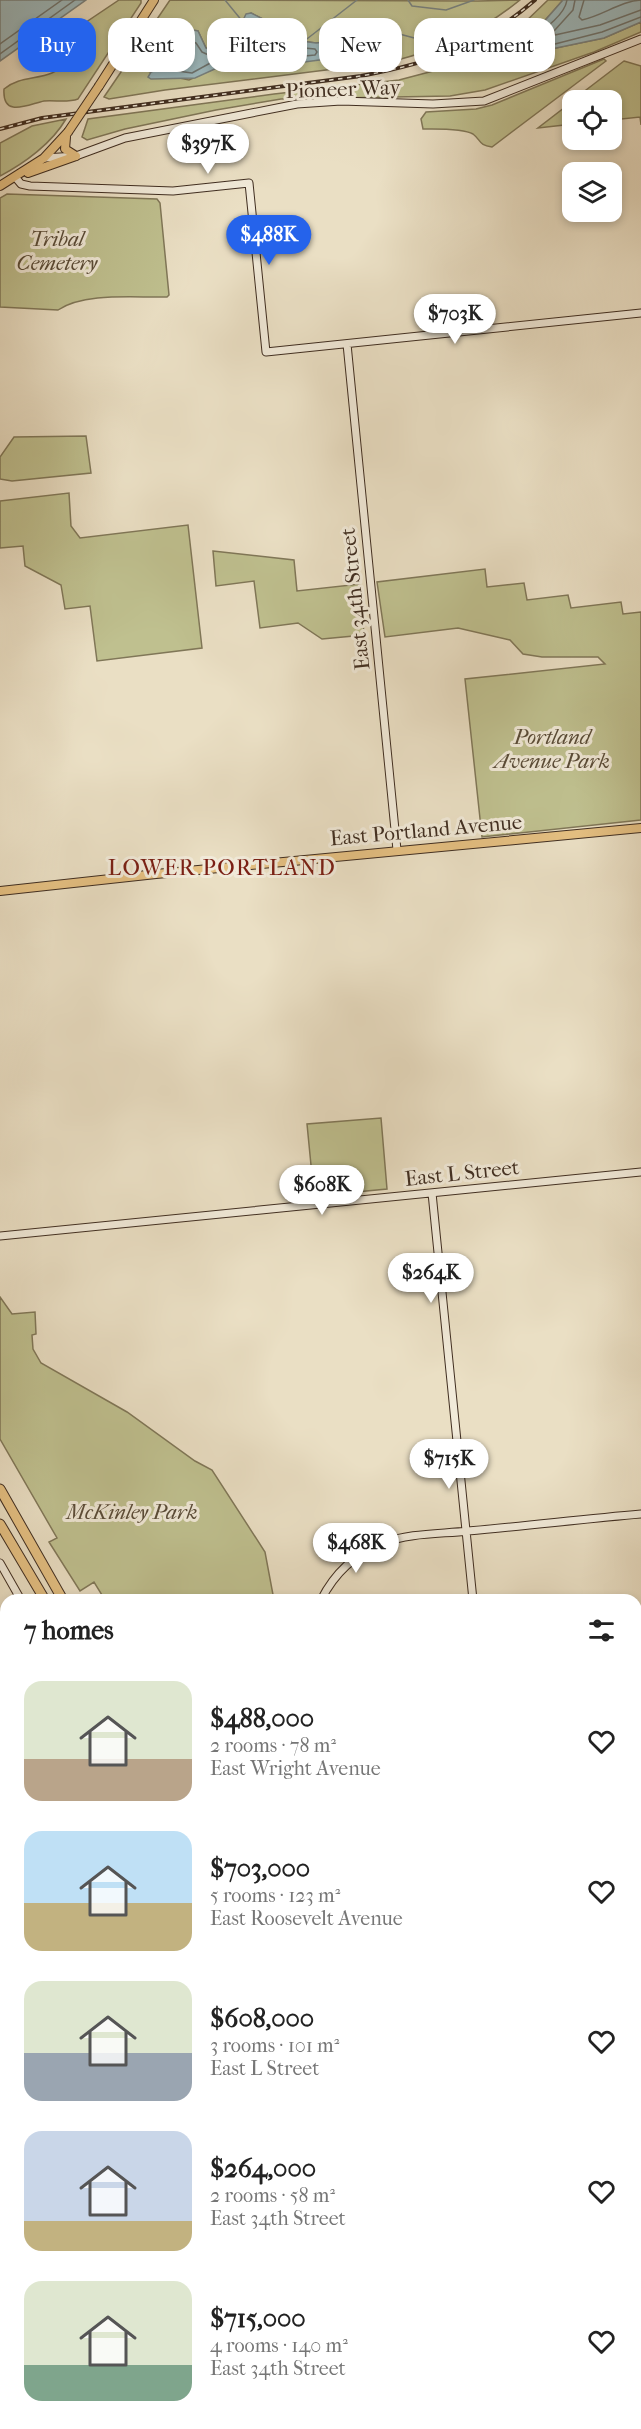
<!DOCTYPE html>
<html lang="en">
<head>
<meta charset="utf-8">
<style>
	:root { --surface:#fff; --page:#f6f6f6; --text:#222; --muted:#767676; --accent:#2563eb }
	body { margin:0; font-family:"IM FELL French Canon",serif; background:var(--page); color:var(--text); height:100vh; display:flex; flex-direction:column; font-size:22px; white-space:nowrap }
	* { box-sizing:border-box; margin:0 }
	p { font-size:20px; color:var(--muted) }
	.icon { flex:none; width:33px; height:33px; fill:none; stroke:currentColor; stroke-width:2; stroke-linecap:round; stroke-linejoin:round }
	.map { position:relative; flex:1; overflow:hidden }
	.side { position:absolute; left:0px; top:1594px; width:642px; height:836px; display:flex; flex-direction:column; background:var(--surface); border-radius:18px 18px 0 0; box-shadow:0 3px 9px #0003 }
	.side>* { flex:none }
	.hud { position:absolute; left:18px; top:18px; width:606px; height:54px; display:flex; gap:12px }
	.buttons { position:absolute; left:562px; top:90px; display:grid; gap:12px }
	.buttons a { display:grid; place-items:center; width:60px; height:60px; border-radius:12px; background:var(--surface); box-shadow:0 3px 9px #0003; font-size:30px }
	.price { position:absolute; translate:-50% -51px; padding:0 14px; border-radius:21px; background:#fff; color:#222; font-size:20px; line-height:39px; filter:drop-shadow(0 2px 3px #0008) }
	.price::after { content:''; position:absolute; left:50%; top:36px; width:18px; height:14px; margin-left:-9px; background:inherit; clip-path:polygon(0 0,100% 0,50% 100%) }
	.price.on { background:var(--accent); color:#fff }
	ul { padding:0; list-style:none }
	li { display:flex; align-items:center; gap:18px; height:150px; padding:0 24px }
	li span { display:grid; place-items:center; flex:none; width:168px; height:120px; border-radius:18px; color:#555 }
	li>.icon { margin-inline-start:auto }
	span .icon { width:72px; height:72px; fill:#fffc; stroke-width:1 }
	li b { font-size:26px }
	h2 { display:flex; justify-content:space-between; align-items:center; height:72px; padding:0 24px; font-size:26px }
	.pill { padding:0 21px; border-radius:18px; background:var(--surface); box-shadow:0 3px 9px #0003; font-size:21px; line-height:54px }
	.pill.on { background:var(--accent); color:#fff }
	.map>svg:first-child { display:block }
	.green { fill:#bfc08f; stroke:#807758; stroke-width:1.5; fill-rule:evenodd }
	.water { fill:#9dbabf; stroke:#788280; stroke-width:1.5 }
	.lines { fill:none; stroke-linecap:round; stroke-linejoin:round }
	.shore { stroke:#6e7470; stroke-width:1.5 }
	.stream { stroke:#788280; stroke-width:1.5 }
	.secondary-casing { stroke:#402e21; stroke-width:9 }
	.primary-casing { stroke:#402e21; stroke-width:10 }
	.highway-casing { stroke:#402e21; stroke-width:11 }
	.secondary { stroke:#f1ead9; stroke-width:7 }
	.primary { stroke:#e5c082; stroke-width:8 }
	.highway { stroke:#e5c082; stroke-width:9 }
	.rail-casing { stroke:#402e21; stroke-width:4 }
	.rail { stroke:#f1ead9; stroke-width:1.5; stroke-dasharray:4.5; stroke-linecap:butt }
	.primary-bridge-casing { stroke:#402e21; stroke-width:10; stroke-linecap:butt }
	.primary-bridge { stroke:#e5c082; stroke-width:8 }
	.labels { text-anchor:middle; dominant-baseline:central; stroke-width:6; stroke-linejoin:round; paint-order:stroke }
	.street-label { font-size:21px; fill:#402e21; stroke:#f1ead9 }
	.park-label { font-size:21px; font-style:italic; fill:#594b37; stroke:#f1ead9 }
	.neighbourhood-label { font-size:22px; letter-spacing:1.5px; fill:#7a1f14; stroke:#f1ead9 }
</style>
</head>
<body>
<div class="map">
<svg width="641" height="2429" viewBox="0 0 641 2429">
	<rect width="100%" height="100%" fill="#eadfc4"/>
	<filter id="stains"><feTurbulence type="fractalNoise" baseFrequency=".00333" numOctaves="4"/><feColorMatrix values="0 0 0 0 .2 0 0 0 0 .09 0 0 0 0 .02 0 0 0 .5 -.17"/></filter>
	<radialGradient id="worn" r=".72"><stop offset=".6" stop-color="#630" stop-opacity="0"/><stop offset="1" stop-color="#630" stop-opacity=".3"/></radialGradient>
	<path class="green" d="M119,0H141V3L78,99C67,103 56,100 44,101C29,104 2,119 4,89C24,72 50,84 69,60L64,44L67,35Z
		M170,0L478,1L520,0C479,33 441,49 390,62L165,90L109,99L104,97ZM251,13L265,20L274,36L279,38L316,43L333,41L285,53V48H261L189,80L151,72L169,65L190,35L198,31L206,48L222,51C237,41 238,30 246,15Z
		M548,0H563L540,26L529,29L537,52L604,38L641,22V32L594,52L485,90L450,96L281,99L216,110L125,129L87,140L82,137L88,119L274,94L399,80L456,65L521,26Z
		M604,59L606,61L492,147C478,145 482,141 473,134C463,128 435,129 423,129L421,119L426,112L476,109L492,105Z
		M624,61L641,66V125L640,117L612,120V100H573Z
		M573,101V124L538,128Z
		M66,119C52,143 25,163 0,176V143L32,126Z
		M7,194L157,199L160,203L169,295L167,297C135,298 85,292 58,310L0,307V198Z
		M86,436L91,473L12,481L0,479V457L14,437Z
		M69,493L71,526L80,538L188,525L202,648L97,661L90,606L65,609L61,585L25,566L23,546L0,548V501Z
		M213,551L294,560L297,591L360,584L364,635L322,639L298,623L260,628L254,581L216,586Z
		M485,569L487,587L524,583L527,600L568,595L571,608L621,602L623,614L641,612V820L482,837L465,679L605,664L598,657H542L523,654L510,640L458,628L385,637L377,582Z
		M381,1118L387,1189L314,1196L307,1124Z
		M0,1297L12,1314L35,1312L36,1334L32,1335L33,1349L41,1363L127,1412L195,1461L212,1470L265,1552L274,1600H105L94,1582L80,1591L49,1542L57,1538L0,1439Z"/>
	<path class="water" d="M0,0H86L0,61Z
		M563,0H641V22L604,38L537,52L524,40L529,29L540,26Z
		M251,13L265,20L274,36L279,38L316,43L342,40H347L349,46L327,59L289,64L284,63V48H261L195,78L151,79L148,77L151,72L169,65L194,30L198,31L206,48L222,51C237,41 238,30 246,14Z"/>
	<g class="lines">
		<path class="shore" d="M567,0C565,14 546,29 533,35V39L539,45H551L602,32L641,17
			M575,0L573,10L554,31L555,35L600,25L641,10
			M584,0L579,17L582,20C602,16 621,1 641,0
			M251,21L261,25L268,40L240,50L238,46Z
			M193,42L196,43L202,52L213,57L214,61L192,73L177,71L176,67Z
			M0,44L62,0
			M294,47L315,49L317,52L315,55L294,57L291,50Z
			M0,54L75,0"/>
		<path class="stream" d="M225,0L243,22
			M408,0L412,6L446,10L474,0
			M303,42L357,0
			M346,44L363,37L376,38L392,32L418,39L453,36L460,42
			M468,50C489,55 506,34 527,32"/>
		<g class="secondary-casing">
			<path id="secondary" d="M44,158L76,156L125,138L297,104L341,101L433,104L484,101L641,39
				M16,178L21,184L30,186L173,191L249,183L266,352L641,313
				M347,344L397,850
				M432,1193L473,1600
				M0,1236L641,1172
				M0,1563L21,1600
				M321,1600C334,1574 355,1554 383,1543C409,1533 441,1534 468,1531C526,1526 583,1519 641,1514
				M0,1921H6
				M0,2357L6,2363
				M0,2394L6,2400
				M30,2424L35,2429
				M71,2424L76,2429
				M555,2424L556,2429"/>
		</g>
		<g class="primary-casing">
			<path id="primary" d="M99,86L154,0
				M66,137L65,149L76,156
				M28,173L76,156
				M0,186L44,158L68,132
				M0,891L156,874L641,828
				M636,2254H641
				M0,2265H6"/>
		</g>
		<g class="highway-casing">
			<path id="highway" d="M0,1489L63,1600
				M0,1524L45,1600
				M636,1937L641,1936
				M636,1971L641,1970
				M0,2061L6,2060
				M0,2078H6
				M0,2091H6
				M0,2104L6,2103
				M0,2175L6,2173
				M304,2424L307,2429
				M324,2424L326,2429
				M344,2424L346,2429
				M368,2424L369,2429"/>
		</g>
		<use href="#secondary" class="secondary"/>
		<use href="#primary" class="primary"/>
		<use href="#highway" class="highway"/>
		<g class="rail-casing">
			<path id="rail" d="M0,129L42,118L361,76C430,63 481,47 535,0
				M0,2121H6"/>
		</g>
		<use href="#rail" class="rail"/>
		<g class="primary-bridge-casing">
			<path id="primary-bridge" d="M68,132L99,86"/>
		</g>
		<use href="#primary-bridge" class="primary-bridge"/>
	</g>
	<g class="labels">
		<g class="street-label">
			<text transform="translate(343 89) rotate(-2)">Pioneer Way</text>
			<text transform="translate(355 599) rotate(-96)">East 34th Street</text>
			<text transform="translate(426 830) rotate(-5)">East Portland Avenue</text>
			<text transform="translate(462 1173) rotate(-6)">East L Street</text>
		</g>
		<g class="park-label">
			<text x="57" y="239">Tribal<tspan x="57" dy="24">Cemetery</tspan></text>
			<text x="552" y="737">Portland<tspan x="552" dy="24">Avenue Park</tspan></text>
			<text x="132" y="1512">McKinley Park</text>
		</g>
		<g class="neighbourhood-label">
			<text x="222" y="868">LOWER PORTLAND</text>
		</g>
	</g>
	<rect width="100%" height="100%" filter="url(#stains)"/>
	<rect width="100%" height="100%" fill="url(#worn)"/>
</svg>
<div class="buttons">
<a><svg class="icon" aria-label="locate" viewBox="0 0 24 24"><circle cx="12" cy="12" r="6"/><path d="M12 2v4M12 18v4M2 12h4M18 12h4"/></svg></a>
<a><svg class="icon" aria-label="layers" viewBox="0 0 24 24"><path d="M12 4l9 5-9 5-9-5zM3 14l9 5 9-5"/></svg></a>
</div>
<b class="price" style="left:208px;top:175px">$397K</b>
<b class="price on" style="left:269px;top:266px">$488K</b>
<b class="price" style="left:455px;top:345px">$703K</b>
<b class="price" style="left:322px;top:1216px">$608K</b>
<b class="price" style="left:431px;top:1304px">$264K</b>
<b class="price" style="left:449px;top:1490px">$715K</b>
<b class="price" style="left:356px;top:1574px">$468K</b>
<div class="hud">
<a class="pill on">Buy</a>
<a class="pill">Rent</a>
<a class="pill">Filters</a>
<a class="pill">New</a>
<a class="pill">Apartment</a>
</div>
<section class="side">
<h2>7 homes<svg class="icon" aria-label="filters" viewBox="0 0 24 24"><path d="M4 7h16M4 17h16"/><circle cx="9" cy="7" r="2"/><circle cx="15" cy="17" r="2"/></svg></h2>
<ul>
<li><span style="background:linear-gradient(#dfe7d0 65%,#b9a48a 0)"><svg class="icon" aria-label="home" viewBox="0 0 24 24"><path d="M3 11l9-7 9 7M6 9v11h12V9"/></svg></span><div><b>$488,000</b><p>2 rooms · 78 m²</p><p>East Wright Avenue</p></div><svg class="icon" aria-label="heart" viewBox="0 0 24 24"><path d="M12 20l-8-8c-3-5 5-10 8-4 3-6 11-1 8 4z"/></svg></li>
<li><span style="background:linear-gradient(#bfe0f5 60%,#c2b280 0)"><svg class="icon" aria-label="home" viewBox="0 0 24 24"><path d="M3 11l9-7 9 7M6 9v11h12V9"/></svg></span><div><b>$703,000</b><p>5 rooms · 123 m²</p><p>East Roosevelt Avenue</p></div><svg class="icon" aria-label="heart" viewBox="0 0 24 24"><path d="M12 20l-8-8c-3-5 5-10 8-4 3-6 11-1 8 4z"/></svg></li>
<li><span style="background:linear-gradient(#dfe7d0 60%,#9aa5b1 0)"><svg class="icon" aria-label="home" viewBox="0 0 24 24"><path d="M3 11l9-7 9 7M6 9v11h12V9"/></svg></span><div><b>$608,000</b><p>3 rooms · 101 m²</p><p>East L Street</p></div><svg class="icon" aria-label="heart" viewBox="0 0 24 24"><path d="M12 20l-8-8c-3-5 5-10 8-4 3-6 11-1 8 4z"/></svg></li>
<li><span style="background:linear-gradient(#c9d6e8 75%,#c2b280 0)"><svg class="icon" aria-label="home" viewBox="0 0 24 24"><path d="M3 11l9-7 9 7M6 9v11h12V9"/></svg></span><div><b>$264,000</b><p>2 rooms · 58 m²</p><p>East 34th Street</p></div><svg class="icon" aria-label="heart" viewBox="0 0 24 24"><path d="M12 20l-8-8c-3-5 5-10 8-4 3-6 11-1 8 4z"/></svg></li>
<li><span style="background:linear-gradient(#dfe7d0 70%,#7fa58c 0)"><svg class="icon" aria-label="home" viewBox="0 0 24 24"><path d="M3 11l9-7 9 7M6 9v11h12V9"/></svg></span><div><b>$715,000</b><p>4 rooms · 140 m²</p><p>East 34th Street</p></div><svg class="icon" aria-label="heart" viewBox="0 0 24 24"><path d="M12 20l-8-8c-3-5 5-10 8-4 3-6 11-1 8 4z"/></svg></li>
</ul>
</section>
</div>
</body>
</html>
